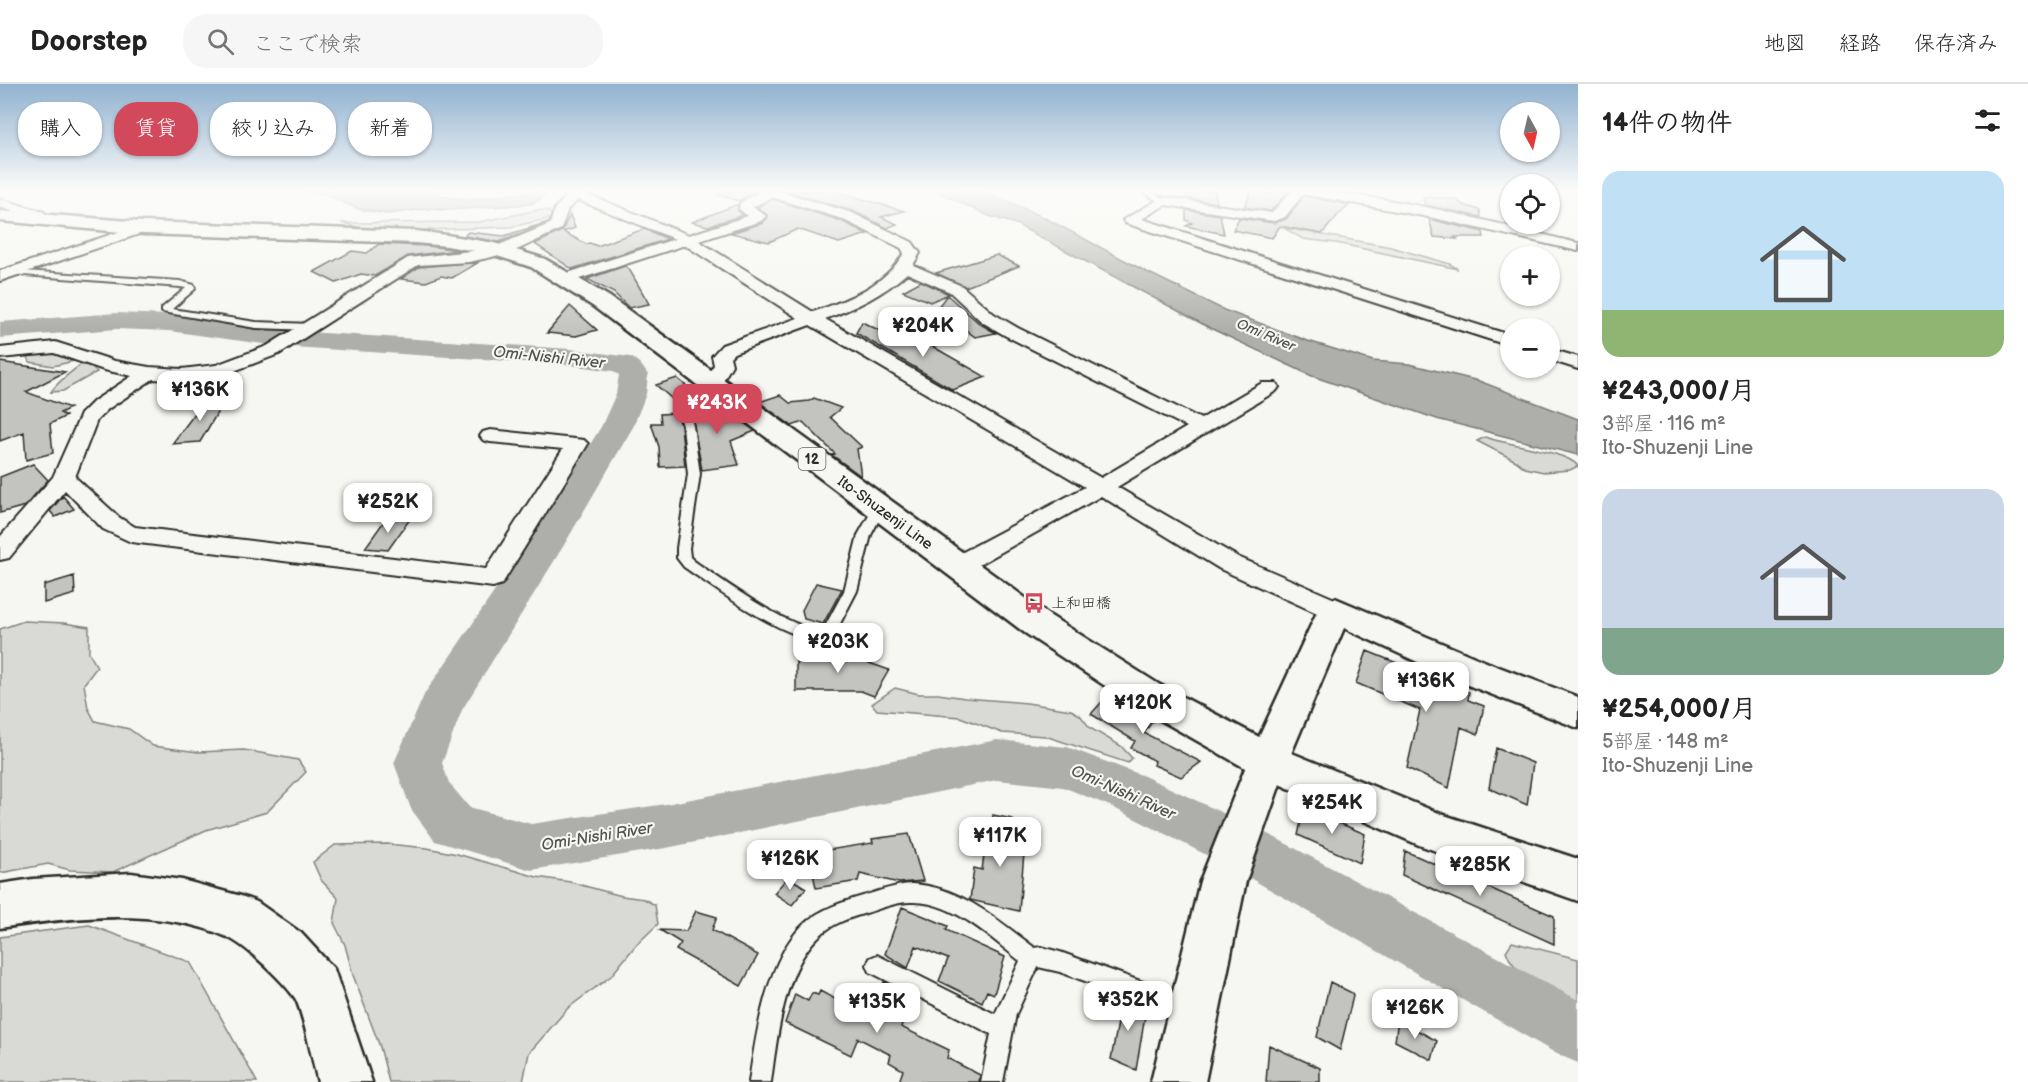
<!DOCTYPE html>
<html lang="ja">
<head>
<meta charset="utf-8">
<style>
	:root { --surface:#fff; --page:#f6f6f6; --text:#222; --muted:#767676; --line:#e0e0e0; --accent:#d1495b }
	body { margin:0; font-family:"Balsamiq Sans","Klee One",sans-serif; background:var(--page); color:var(--text); height:100vh; display:flex; flex-direction:column; font-size:22px; white-space:nowrap }
	* { box-sizing:border-box; margin:0 }
	p { font-size:20px; color:var(--muted) }
	.icon { flex:none; width:33px; height:33px; fill:none; stroke:currentColor; stroke-width:2; stroke-linecap:round; stroke-linejoin:round }
	.map { position:relative; flex:1; overflow:hidden }
	.side { display:flex; flex-direction:column; background:var(--surface); width:450px }
	.side>* { flex:none }
	.banner { position:absolute; left:18px; top:18px; width:570px; height:54px; display:flex; gap:12px }
	.needle { width:39px; rotate:172deg }
	.buttons { position:absolute; left:1500px; top:18px; display:grid; gap:12px }
	.buttons a { display:grid; place-items:center; width:60px; height:60px; border-radius:50%; background:var(--surface); box-shadow:0 2px 4px #0004; font-size:30px }
	.price { position:absolute; translate:-50% -51px; padding:0 14px; border-radius:12px; background:#fff; color:#222; font-size:20px; line-height:39px; filter:drop-shadow(0 2px 3px #0008) }
	.price::after { content:''; position:absolute; left:50%; top:36px; width:18px; height:14px; margin-left:-9px; background:inherit; clip-path:polygon(0 0,100% 0,50% 100%) }
	.price.on { background:var(--accent); color:#fff }
	ul { padding:0; list-style:none }
	li { display:grid; align-content:center; gap:12px; height:318px; padding:0 24px }
	li span { display:grid; place-items:center; height:186px; border-radius:18px; color:#555 }
	li>.icon { margin-inline-start:auto }
	span .icon { width:108px; height:108px; fill:#fffc; stroke-width:1 }
	li b { font-size:26px }
	h2 { display:flex; justify-content:space-between; align-items:center; height:72px; padding:0 24px; font-size:26px }
	.tag { padding:0 21px; border-radius:24px; background:var(--surface); box-shadow:0 2px 4px #0004; font-size:21px; line-height:54px }
	.tag.on { background:var(--accent); color:#fff }
	header { display:flex; align-items:center; gap:36px; box-sizing:border-box; height:84px; padding:0 30px; background:var(--surface); border-bottom:2px solid var(--line) }
	header strong { font-size:28px }
	nav { display:flex; gap:33px; margin-inline-start:auto; font-size:21px }
	.search { width:420px; height:54px; background:var(--page); display:flex; align-items:center; gap:15px; box-sizing:border-box; padding:0 21px; border-radius:24px; color:var(--muted); font-size:22px }
	main { display:flex; flex:1; min-height:0 }
	.map>svg:first-child { display:block }
	.green { fill:#d9d9d5; stroke:#828280; stroke-width:1.5 }
	.water { fill:#aeaeab; stroke:#7a7a78; stroke-width:1.5 }
	.lines { fill:none; stroke-linecap:round; stroke-linejoin:round }
	.river { fill:#aeaeab; fill-rule:evenodd }
	.building { fill:#c3c3c0; stroke:#2b2b2b; stroke-width:1.5 }
	.service-casing { stroke:#2b2b2b; stroke-width:4 }
	.minor-casing { stroke:#2b2b2b; stroke-width:4 }
	.tertiary-casing { stroke:#2b2b2b; stroke-width:5 }
	.primary-casing { stroke:#2b2b2b; stroke-width:5 }
	.service { fill:#f6f6f2; fill-rule:evenodd }
	.minor { fill:#f6f6f2; fill-rule:evenodd }
	.tertiary { fill:#f6f6f2; fill-rule:evenodd }
	.primary { fill:#f6f6f2; fill-rule:evenodd }
	.labels { text-anchor:middle; dominant-baseline:central; stroke-width:4.5; stroke-linejoin:round; paint-order:stroke }
	.far-water-label { font-size:14px; font-style:italic; fill:#525251; stroke:#f6f6f2 }
	.shield { fill:#f6f6f2; stroke:#686867; stroke-width:1.5 }
	.shield-label { font-size:14px; font-weight:bold; fill:#2b2b2b }
	.street-label { font-size:15px; fill:#2b2b2b; stroke:#f6f6f2 }
	.poi-label { font-size:15px; fill:#2b2b2b; stroke:#f6f6f2; text-anchor:start }
	.water-label { font-size:16px; font-style:italic; fill:#525251; stroke:#f6f6f2 }
</style>
</head>
<body>
<header>
<strong>Doorstep</strong>
<div class="search"><svg class="icon" aria-label="search" viewBox="0 0 24 24"><circle cx="10" cy="10" r="6"/><path d="M15 15l6 6"/></svg>ここで検索</div>
<nav><a>地図</a><a>経路</a><a>保存済み</a></nav>
</header>
<main>
<div class="map">
<svg width="1578" height="998" viewBox="0 0 1578 998">
	<rect width="100%" height="100%" fill="#f6f6f2"/>
	<filter id="ink" filterUnits="userSpaceOnUse"><feTurbulence type="fractalNoise" baseFrequency=".0167" numOctaves="2"/><feDisplacementMap in="SourceGraphic" scale="12" xChannelSelector="R" yChannelSelector="G"/><feConvolveMatrix kernelMatrix="1 2 1 2 8 2 1 2 1" color-interpolation-filters="sRGB"/></filter>
	<g filter="url(#ink)">
		<path class="green" d="M538,126L549,127L552,134L511,143L421,146L397,149L381,148L341,139L479,138Z
			M1284,144L1391,163L1450,180L1458,185L1336,159L1303,155Z
			M52,268L73,275L74,277L53,282L30,278L28,274L30,270Z
			M80,281H88L97,288L63,307L51,308C59,296 69,290 80,281Z
			M1485,353C1506,361 1567,367 1578,382L1570,386L1544,388L1525,384L1516,377L1477,357Z
			M24,537L64,539L89,543V569L97,583L84,600L88,624L95,637L129,645L153,662L198,668L244,666L298,676L306,688L267,728L206,746L113,788L70,786L48,780L0,789V545Z
			M895,604L919,610H938L965,614L1027,619L1071,626L1080,631L1090,644L1121,662L1132,674L1128,679L1045,652L1002,649L960,633L877,626L872,620Z
			M387,760L427,764L457,770L537,793L570,798L622,812L644,815L655,821L658,840L636,861L611,892L568,924L529,969L523,998H389L380,963L353,891L345,861L334,839L338,814L321,796L313,778L335,761Z
			M89,841L190,878L257,998H0V853Z
			M1512,858L1578,875V917C1553,905 1515,895 1506,867Z"/>
		<path class="water" d="M300,107H441L439,111C471,121 516,107 548,107L540,116L531,120L449,126L425,125L388,130L358,125L325,110Z
			M936,107H985L1045,134L1145,187L1224,226L1308,257L1373,277L1409,280L1479,297L1578,335V371L1437,335L1312,292L1210,244L1016,140L989,132Z"/>
		<g class="lines">
			<path class="river" d="M117,229L169,231L277,246L570,265L630,273C639,277 643,283 648,291L646,310L633,343L564,461L462,626L442,679L449,699L469,723L531,740L666,720L997,656L1067,663L1144,692L1272,752L1578,916V979L1557,970L1236,786L1110,722L1063,703L997,696L666,764L531,786L435,757L411,725L394,679L425,609L532,453L601,343L616,310L619,291L613,287L570,281L277,262L169,247L117,245L0,254V238Z"/>
		</g>
		<path class="building" d="M719,107H756L739,117L718,111Z
			M786,107H835L904,127L881,133L897,140L887,144L853,127Z
			M1187,107H1215L1217,119L1186,114Z
			M1252,107L1274,110L1275,107H1289L1271,127L1244,123Z
			M1304,112L1350,121L1338,131L1322,150L1280,142L1272,154L1233,146L1239,134L1274,139L1286,135Z
			M1423,113L1456,115L1463,121L1480,126L1481,133L1425,121Z
			M772,115L841,137L867,150L839,159L798,145L769,158L731,149L763,139L768,132L757,123Z
			M738,120V127L743,131L708,142L692,138Z
			M1186,126L1220,131L1224,150L1186,142L1192,139L1186,136Z
			M570,131L575,144L563,148L586,160L590,159L597,162L644,145L668,155L572,185L535,160L562,147Z
			M1429,135L1483,148L1484,153H1455L1457,155L1434,153Z
			M548,138L499,158L464,152L468,148L504,152Z
			M379,160L428,162L458,166L408,172L375,192L361,190L336,199L314,188L352,167L367,169Z
			M997,171L1019,182L966,203L936,189Z
			M479,178L452,194L441,192L426,198L401,195L419,183Z
			M625,182L629,185L649,220L629,224L614,209L587,195Z
			M921,197L949,210L930,218L903,207Z
			M947,211L980,240L996,249L975,253L937,224Z
			M570,222L597,246L576,252L547,249Z
			M862,238L897,255L908,250L918,254L986,293L953,306L856,249Z
			M0,278L65,288L26,308L70,324L60,329L66,332L50,340L53,369L26,376L24,348L0,357Z
			M677,294L696,310L686,314L679,321L656,301Z
			M780,311L790,319L809,317L814,314L841,324L830,333L862,363L857,365L861,392L832,371L835,370L803,338L792,342L759,318Z
			M226,314L200,358L172,360L205,316Z
			M714,317L724,329L729,328L755,347L731,357L739,381L702,386L691,327L696,322Z
			M677,329L681,342L685,382L660,383L659,363L651,339H661L660,330Z
			M33,380L48,396L25,422L0,429V393Z
			M63,412L74,425L55,433L50,427Z
			M387,433L410,435L388,466L365,464Z
			M74,492L75,510L44,519V501Z
			M816,499L842,505L823,540L804,535L802,526Z
			M827,564L889,586L874,612L861,607H796V578H805V573H819Z
			M1367,567L1469,608L1468,616L1484,622L1478,650L1461,643L1449,704L1407,684L1420,626L1356,599Z
			M1109,610L1118,616L1120,614L1154,635L1144,649L1201,678L1181,693L1154,681L1155,677L1131,664L1135,657L1091,630Z
			M1496,664L1533,679L1527,721L1489,704Z
			M1304,724L1365,750L1360,779L1298,751Z
			M993,731L1013,735V755L1025,758L1019,827L970,816L974,784L982,786L987,749L992,751Z
			M909,750L923,797L899,799L860,790L858,797L816,804L809,769L873,759L872,755Z
			M1405,767L1554,832V860L1402,791Z
			M788,793L806,804L792,821L774,809Z
			M902,823L948,842L946,846L1005,873L994,910L987,907L982,918L939,897L948,875L916,862L908,884L885,870Z
			M696,827L717,833L712,846L758,871L741,902L676,866L681,859L660,846L686,847Z
			M884,898L912,915L901,943L949,966L947,974L980,991L979,998H899L903,986L889,978L891,971L858,954L851,971L785,939L795,910L808,917L812,909L818,911L820,907L835,915L838,909L873,925Z
			M1330,898L1352,909L1353,912L1340,966L1317,953Z
			M1114,912L1146,926L1136,986L1111,975L1119,934L1111,930Z
			M1398,936L1437,957L1432,976L1395,957Z
			M1269,961L1320,984V998H1266Z"/>
		<g class="lines">
			<g class="service-casing">
				<path id="service" d="M1142,107H1150L1167,117L1160,119Z
					M7,186L180,197L194,201L195,205L172,225L256,238L312,240L317,243L312,246L256,244L162,228V224L186,204L180,203L10,190H7Z
					M720,304L724,305V309L695,320L689,326L693,342L700,390L689,464L690,473L694,477C722,496 791,547 823,546L844,507L858,451L875,421L879,420L885,424L871,451L857,507L832,555C796,566 715,504 684,483L677,474V464L688,390L683,342L678,325L687,316Z
					M912,800C960,802 999,837 1035,864L1041,863L1060,868L1195,917L1198,924L1195,931L1188,934L1060,888L1038,883L1016,930L1003,998H981L991,950L870,888L867,881L870,874L877,871L995,930L1020,877C990,853 952,816 910,818C895,818 880,825 866,829C849,834 831,840 818,853C784,886 777,953 771,998H749C756,950 767,873 805,839C820,825 843,818 863,812C879,807 895,801 912,800Z"/>
			</g>
			<g class="minor-casing">
				<path id="minor" d="M572,107H585L584,109L689,151L748,132L739,125L740,119L760,107H779L852,129L912,158L920,169L913,181L962,202L994,230L1018,244L1201,335L1262,299H1276L1279,303L1276,307L1117,403L1238,473L1344,519L1348,526L1344,533L1335,535L1326,533L1220,485L1101,412L966,488L957,490L948,488L945,482L948,476L1085,403L810,241L734,269L730,273L732,281L718,305H704L701,301L714,281L712,272L722,261L798,234L685,161L573,197H561L559,194L561,191L675,155L578,116L568,125L561,145L519,165L492,173L469,178L418,181L279,270L226,290L182,297L153,295L108,325L97,336L75,393L120,434L135,443L486,485L563,365L490,358L483,356L480,352L483,348L490,346L584,356L588,360L502,500L493,503L131,458L103,445L65,406L9,474L0,476V453L53,393L81,330L94,317L132,292L104,286L54,269L0,274V264L55,258L115,277L149,283L182,285L216,281L267,262L408,174L489,165L550,140L555,124ZM772,113L842,135L901,164L904,169C885,201 848,216 813,228L699,157L761,137L766,132L753,123ZM907,189L950,208L982,238L1006,252L1187,343L1101,394L825,235C855,224 883,211 907,189Z
					M1292,107C1383,107 1488,138 1578,159V167L1434,134L1303,110L1285,133L1274,137L1165,121L1142,135L1510,251V262L1125,139L1123,136L1163,113L1272,129Z
					M0,115L44,128L50,137L48,140H38L34,134L0,123Z
					M143,140L148,141L150,144L148,147L0,197V187Z
					M1550,265L1578,273V285L1550,276Z"/>
			</g>
			<g class="tertiary-casing">
				<path id="tertiary" d="M1335,514L1491,580L1578,613V644L1465,600L1344,544L1288,677L1246,797L1205,998H1151L1200,797L1248,677L1318,526L1323,518Z
					M131,789L182,796L241,812L257,818L301,849L334,885L372,998H318C313,980 303,927 295,914C283,897 246,861 227,853C159,823 71,833 0,844V800L33,795Z"/>
			</g>
			<g class="primary-casing">
				<path id="primary" d="M0,127L143,138L416,147L447,151L494,159L545,175L610,213L1049,531L1160,601L1282,665L1441,730L1578,775V817L1419,761L1254,689L1134,621L1025,549L594,223L531,183L491,170L447,162L416,159L143,150L0,137Z"/>
			</g>
			<use href="#service" class="service"/>
			<use href="#minor" class="minor"/>
			<use href="#tertiary" class="tertiary"/>
			<use href="#primary" class="primary"/>
		</g>
	</g>
	<linearGradient id="sky" x2="0" y2="1"><stop stop-color="#91b2d0"/><stop offset="0.43" stop-color="#fbfbf9"/><stop offset="1" stop-color="#fbfbf9" stop-opacity="0"/></linearGradient>
	<rect width="1578" height="247" fill="url(#sky)"/>
	<defs>
		<g id="bus-bare" transform="scale(1.62)"><path d="M-5-6H5V4H4V6H2V4H-2V6H-4V4H-5ZM-3.5-4V0h7V-4ZM-3.5 1.2v1.5H-2V1.2ZM2 1.2v1.5H3.5V1.2Z" fill="#d1495b" stroke="#f6f6f2" stroke-width="2.5" paint-order="stroke"/></g>
	</defs>
	<g fill-rule="evenodd">
		<use href="#bus-bare" x="1034" y="519"/>
	</g>
	<g class="labels">
		<g class="far-water-label">
			<text transform="translate(1266 251) rotate(23)">Omi River</text>
		</g>
		<rect class="shield" x="798.5" y="364" width="27" height="22" rx="4.5"/>
		<g class="shield-label">
			<text x="812" y="375">12</text>
		</g>
		<g class="street-label">
			<text transform="translate(885 429) rotate(36)">Ito-Shuzenji Line</text>
		</g>
		<g class="poi-label">
			<text x="1051" y="519">上和田橋</text>
		</g>
		<g class="water-label">
			<text transform="translate(549 274) rotate(6)">Omi-Nishi River</text>
			<text transform="translate(1123 709) rotate(24)">Omi-Nishi River</text>
			<text transform="translate(597 753) rotate(-9)">Omi-Nishi River</text>
		</g>
	</g>
</svg>
<div class="buttons">
<a><svg class="needle" viewBox="-14 -14 28 28"><path d="M0-13l5 13h-10z" fill="#e53935"/><path d="M0 13l5-13h-10z" fill="#767676"/></svg></a>
<a><svg class="icon" aria-label="locate" viewBox="0 0 24 24"><circle cx="12" cy="12" r="6"/><path d="M12 2v4M12 18v4M2 12h4M18 12h4"/></svg></a>
<a>+</a>
<a>−</a>
</div>
<b class="price" style="left:923px;top:274px">¥204K</b>
<b class="price" style="left:200px;top:338px">¥136K</b>
<b class="price on" style="left:717px;top:351px">¥243K</b>
<b class="price" style="left:388px;top:450px">¥252K</b>
<b class="price" style="left:838px;top:590px">¥203K</b>
<b class="price" style="left:1426px;top:629px">¥136K</b>
<b class="price" style="left:1143px;top:651px">¥120K</b>
<b class="price" style="left:1332px;top:751px">¥254K</b>
<b class="price" style="left:1000px;top:784px">¥117K</b>
<b class="price" style="left:790px;top:807px">¥126K</b>
<b class="price" style="left:1480px;top:813px">¥285K</b>
<b class="price" style="left:1128px;top:948px">¥352K</b>
<b class="price" style="left:877px;top:950px">¥135K</b>
<b class="price" style="left:1415px;top:956px">¥126K</b>
<div class="banner">
<a class="tag">購入</a>
<a class="tag on">賃貸</a>
<a class="tag">絞り込み</a>
<a class="tag">新着</a>
</div>
</div>
<section class="side">
<h2>14件の物件<svg class="icon" aria-label="filters" viewBox="0 0 24 24"><path d="M4 7h16M4 17h16"/><circle cx="9" cy="7" r="2"/><circle cx="15" cy="17" r="2"/></svg></h2>
<ul>
<li><span style="background:linear-gradient(#bfe0f5 75%,#8fb573 0)"><svg class="icon" aria-label="home" viewBox="0 0 24 24"><path d="M3 11l9-7 9 7M6 9v11h12V9"/></svg></span><div><b>¥243,000/月</b><p>3部屋 · 116 m²</p><p>Ito-Shuzenji Line</p></div></li>
<li><span style="background:linear-gradient(#c9d6e8 75%,#7fa58c 0)"><svg class="icon" aria-label="home" viewBox="0 0 24 24"><path d="M3 11l9-7 9 7M6 9v11h12V9"/></svg></span><div><b>¥254,000/月</b><p>5部屋 · 148 m²</p><p>Ito-Shuzenji Line</p></div></li>
</ul>
</section>
</main>
</body>
</html>
